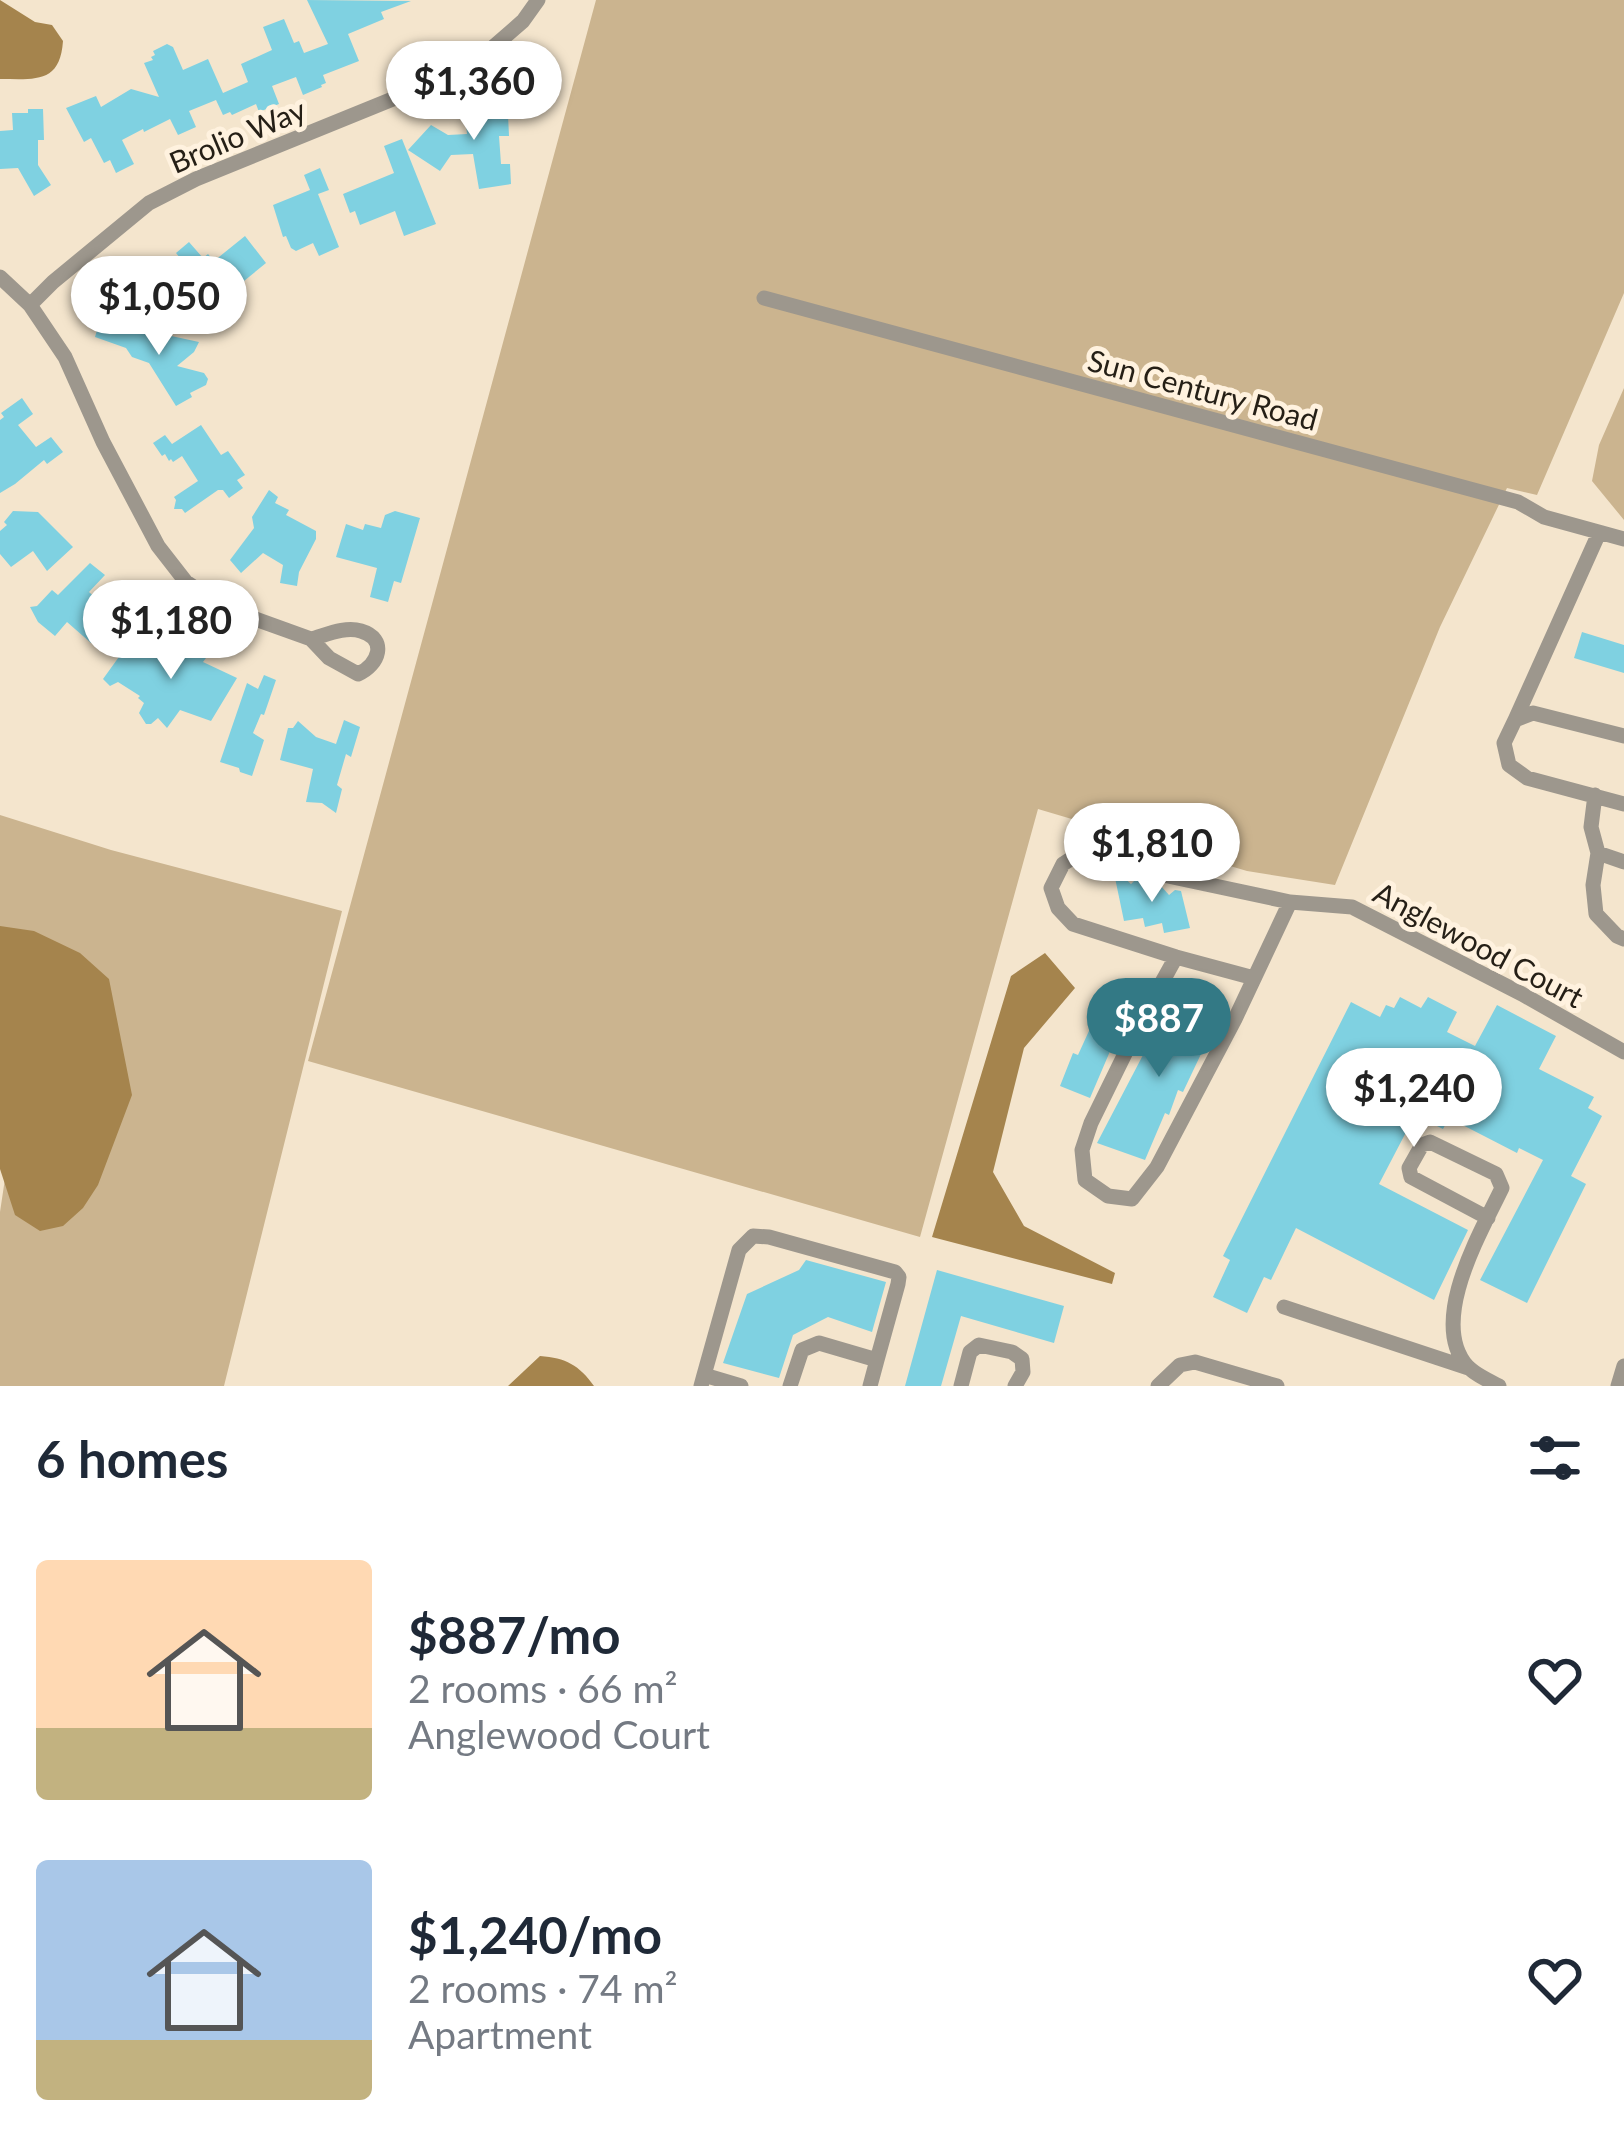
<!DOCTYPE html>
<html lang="en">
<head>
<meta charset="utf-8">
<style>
	:root { --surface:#fff; --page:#f6f6f7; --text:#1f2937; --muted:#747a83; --accent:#337985 }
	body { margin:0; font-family:Lato,sans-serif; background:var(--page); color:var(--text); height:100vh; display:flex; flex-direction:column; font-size:45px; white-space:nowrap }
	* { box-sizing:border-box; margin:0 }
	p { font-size:39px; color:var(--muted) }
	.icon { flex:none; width:66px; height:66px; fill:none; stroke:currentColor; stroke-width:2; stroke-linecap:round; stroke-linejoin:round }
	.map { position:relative; height:1386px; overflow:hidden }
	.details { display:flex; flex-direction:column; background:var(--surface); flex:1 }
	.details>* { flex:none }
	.price { position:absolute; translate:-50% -102px; padding:0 27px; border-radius:42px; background:#fff; color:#222; font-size:39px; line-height:78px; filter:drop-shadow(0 3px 6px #0008) }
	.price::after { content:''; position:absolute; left:50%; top:72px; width:36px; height:27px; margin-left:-18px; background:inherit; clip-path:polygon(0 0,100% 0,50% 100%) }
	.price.on { background:var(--accent); color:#fff }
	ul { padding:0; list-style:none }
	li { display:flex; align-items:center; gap:36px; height:300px; padding:0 36px }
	li span { display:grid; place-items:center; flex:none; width:336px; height:240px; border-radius:12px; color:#555 }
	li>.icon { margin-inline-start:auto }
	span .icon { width:144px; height:144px; fill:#fffc; stroke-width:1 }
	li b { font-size:51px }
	h2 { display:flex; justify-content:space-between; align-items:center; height:144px; padding:0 36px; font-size:51px }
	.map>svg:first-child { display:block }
	.green { fill:#cbb48f }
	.water { fill:#a5844d }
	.building { fill:#7fd1e1 }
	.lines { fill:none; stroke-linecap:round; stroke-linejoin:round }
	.minor { stroke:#9d978d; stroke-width:15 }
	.labels { text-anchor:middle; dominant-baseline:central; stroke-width:10; stroke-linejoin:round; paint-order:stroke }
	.street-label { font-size:30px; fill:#251f16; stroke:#fff2df }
</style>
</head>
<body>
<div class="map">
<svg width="1624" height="1386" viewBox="0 0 1624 1386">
	<rect width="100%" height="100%" fill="#f4e5cd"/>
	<path class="green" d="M596,0H1624V293L1537,495L1507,488L1440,627L1335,885L1247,871L1038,809L920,1237L308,1061Z
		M1624,388V520L1592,481L1599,445Z
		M0,815L111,850L342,911L224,1386H0V1212L9,1152L0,1145Z"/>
	<path class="water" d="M0,0L35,22L52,25L63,41C60,84 35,79 0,79Z
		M0,926L34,931L80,953L109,979L132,1095L98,1185L83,1208L63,1226L40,1231L15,1215L0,1169Z
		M1045,953L1075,988L1024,1048L993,1172L1024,1226L1115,1273L1112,1284L932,1237L1011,976Z
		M540,1356C566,1358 579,1365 594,1386H508Z"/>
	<path class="building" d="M307,0L411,1L381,12L384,19L348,34L359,61L323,75L326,83L321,85L322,87L303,95L296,77L272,86L279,104L259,112L256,104L232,115L230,112L223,115L216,100L189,111L196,127L178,135L170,119L144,132L143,129L122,140L134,164L116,173L110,160L104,163L91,138L84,142L66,108L96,96L101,107L131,89L159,97L144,63L153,60L151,57L155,55L153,51L167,44L173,47L183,70L208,59L223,93L248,82L241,64L272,50L263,27L284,19L294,43L299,41L304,53L328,44Z
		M509,85L519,109L504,115H508L509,136H499L501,164H510L511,184L479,189L473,154L451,155L440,171L408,150L431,125L448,135L467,134L466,124L474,123V118H483L484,114L500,115L490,93Z
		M28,109H43L44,140H38V165L51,185L34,196L18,168L0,169V131L13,130L12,113H28Z
		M402,139L436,224L404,236L395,211L360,225L355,211L350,213L343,194L394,173L384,146Z
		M320,168L329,190L318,194L339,247L319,256L313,243L296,251L291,248L286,236L283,237L273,205L310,190L304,175Z
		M245,236L266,263L228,294L238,306L225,317L221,313L218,316L215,312L206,320L192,303L203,295L188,277L193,274L176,253L189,242L203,258L208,254L214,261Z
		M100,320L126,326L148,335L161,337L162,334L199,342L194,352L177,366L204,373L208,379L206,385L190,393L192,397L176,406L149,363L132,357L126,348L95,337Z
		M22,398L33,414L18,425L36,447L51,437L63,452L47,464L44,460L15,484L0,493V420L4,417L1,413Z
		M201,425L221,455L228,451L245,475L237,480L243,488L229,498L223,490H218L185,513L182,509H174L176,500L174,497L198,481L182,456L173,462L171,459L169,461L165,454L162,456L153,443L165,435L172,444Z
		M269,490L278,497L275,503L289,510L286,515L316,531V539L299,572L297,586L280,583L283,565L263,553L241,573L230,560L254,528L252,517Z
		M13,511L38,512L73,547L47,571L33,551L11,567L0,554V531L7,525L4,522Z
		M395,511L420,518L401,583L394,581L388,602L370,597L377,568L336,557L346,524L363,530L365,524L381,528L385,515Z
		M90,563L105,575L89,592L109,610L120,597L134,610L122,624L121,628L127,632L101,643H91L67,622L55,636L38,622L30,607L37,606L52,590L58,595Z
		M1582,632L1624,645V673L1574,658Z
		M134,636L177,660L191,642L209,654L203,662L237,678L211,721L180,710L167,728L158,718L151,724H146L139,713L144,703L138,698L140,696L118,682L110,686L103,679Z
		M264,675L276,680L264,715L261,714L253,733L264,740L252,776L240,772L239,768L220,762L247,683L258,689Z
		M344,720L360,727L351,757L346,754L337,785L342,789L336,813L322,803L306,802L313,769L280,760L288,728H293L298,721L316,737L336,744Z
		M1114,873L1121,875L1131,884L1136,879L1150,889L1155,885L1161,886L1169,895L1175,890L1181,891L1190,928L1164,933L1162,923L1145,927L1143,918L1124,921Z
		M1400,997L1421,1008L1428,997L1457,1012L1447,1032L1475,1046L1497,1005L1556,1036L1539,1069L1594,1097L1588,1108L1602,1116L1571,1176L1586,1184L1527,1303L1480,1280L1543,1160L1519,1148L1517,1153L1449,1118L1443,1129L1415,1115L1379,1184L1468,1230L1434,1300L1296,1228L1271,1280L1264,1277L1247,1313L1213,1297L1230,1260L1223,1256L1351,1002L1380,1017L1386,1005L1394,1008Z
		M1189,1001L1220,1014L1183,1092L1178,1090L1169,1115L1165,1113L1145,1160L1097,1143L1166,1011L1181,1019Z
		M1099,1009L1127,1021L1113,1050L1111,1049L1090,1098L1060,1086L1073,1053L1078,1055Z
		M806,1260L886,1282L872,1332L828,1317L793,1335L779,1378L723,1363L747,1294L799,1270Z
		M937,1270L1064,1306L1054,1343L961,1316L941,1386H905Z"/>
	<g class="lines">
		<path class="minor" d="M0,277L30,305L65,357L103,442L158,546L186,582L225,608L311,639L329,658L358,674C379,665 388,639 361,631C345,626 326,635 311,639
			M764,298L1518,502L1544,517L1624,539
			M30,305L53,282L149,203L196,179L437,81L483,56L523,21L538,0
			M1515,720L1599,533
			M1624,736L1533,713L1515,720L1504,743L1509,765L1527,778L1624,804
			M1595,795L1591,827L1598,853L1593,885L1596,914L1617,936L1624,939
			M1598,853L1624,862
			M1176,957L1145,1013L1091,1123L1082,1150L1085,1180L1108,1196L1132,1199L1157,1167L1235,1019L1290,902L1352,907L1522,994L1624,1052
			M1254,978L1176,957L1073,924L1058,908L1051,888L1063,864L1083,851L1168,876L1290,902
			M1488,1218L1411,1177L1409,1168L1422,1145L1430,1142L1496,1174L1502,1188C1481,1232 1428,1321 1467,1366C1474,1374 1489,1381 1499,1386
			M1284,1307L1468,1368
			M704,1375L739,1250L753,1236L769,1237L895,1272L899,1277L898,1284L877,1360
			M701,1386L704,1375L741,1386
			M790,1386L802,1350L819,1343L877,1360L870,1386
			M961,1386L970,1352L979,1345L1012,1352L1022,1359L1023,1372L1015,1386
			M1158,1386L1180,1365L1195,1362L1277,1386
			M1618,1386L1624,1366"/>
	</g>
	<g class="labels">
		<g class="street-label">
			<text transform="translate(237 135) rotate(-23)">Brolio Way</text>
			<text transform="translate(1203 389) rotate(15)">Sun Century Road</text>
			<text transform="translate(1479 944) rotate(28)">Anglewood Court</text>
		</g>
	</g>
</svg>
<b class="price" style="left:474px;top:143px">$1,360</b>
<b class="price" style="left:159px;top:358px">$1,050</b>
<b class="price" style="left:171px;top:682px">$1,180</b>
<b class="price" style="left:1152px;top:905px">$1,810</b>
<b class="price on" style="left:1159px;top:1080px">$887</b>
<b class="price" style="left:1414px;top:1150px">$1,240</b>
</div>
<section class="details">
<h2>6 homes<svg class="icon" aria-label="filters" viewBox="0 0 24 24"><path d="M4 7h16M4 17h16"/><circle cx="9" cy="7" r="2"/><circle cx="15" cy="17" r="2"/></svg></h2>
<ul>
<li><span style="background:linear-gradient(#ffd9b3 70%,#c2b280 0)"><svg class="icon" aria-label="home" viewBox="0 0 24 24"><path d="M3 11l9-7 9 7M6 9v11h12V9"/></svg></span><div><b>$887/mo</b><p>2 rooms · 66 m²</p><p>Anglewood Court</p></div><svg class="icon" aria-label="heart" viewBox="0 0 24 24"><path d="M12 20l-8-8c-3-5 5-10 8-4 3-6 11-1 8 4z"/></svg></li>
<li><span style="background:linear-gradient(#a9c7e8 75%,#c2b280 0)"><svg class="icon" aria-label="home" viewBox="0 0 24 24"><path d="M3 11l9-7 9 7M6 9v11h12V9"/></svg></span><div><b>$1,240/mo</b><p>2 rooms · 74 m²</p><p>Apartment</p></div><svg class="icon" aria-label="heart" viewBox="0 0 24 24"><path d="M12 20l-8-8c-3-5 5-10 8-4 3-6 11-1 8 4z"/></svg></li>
</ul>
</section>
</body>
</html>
